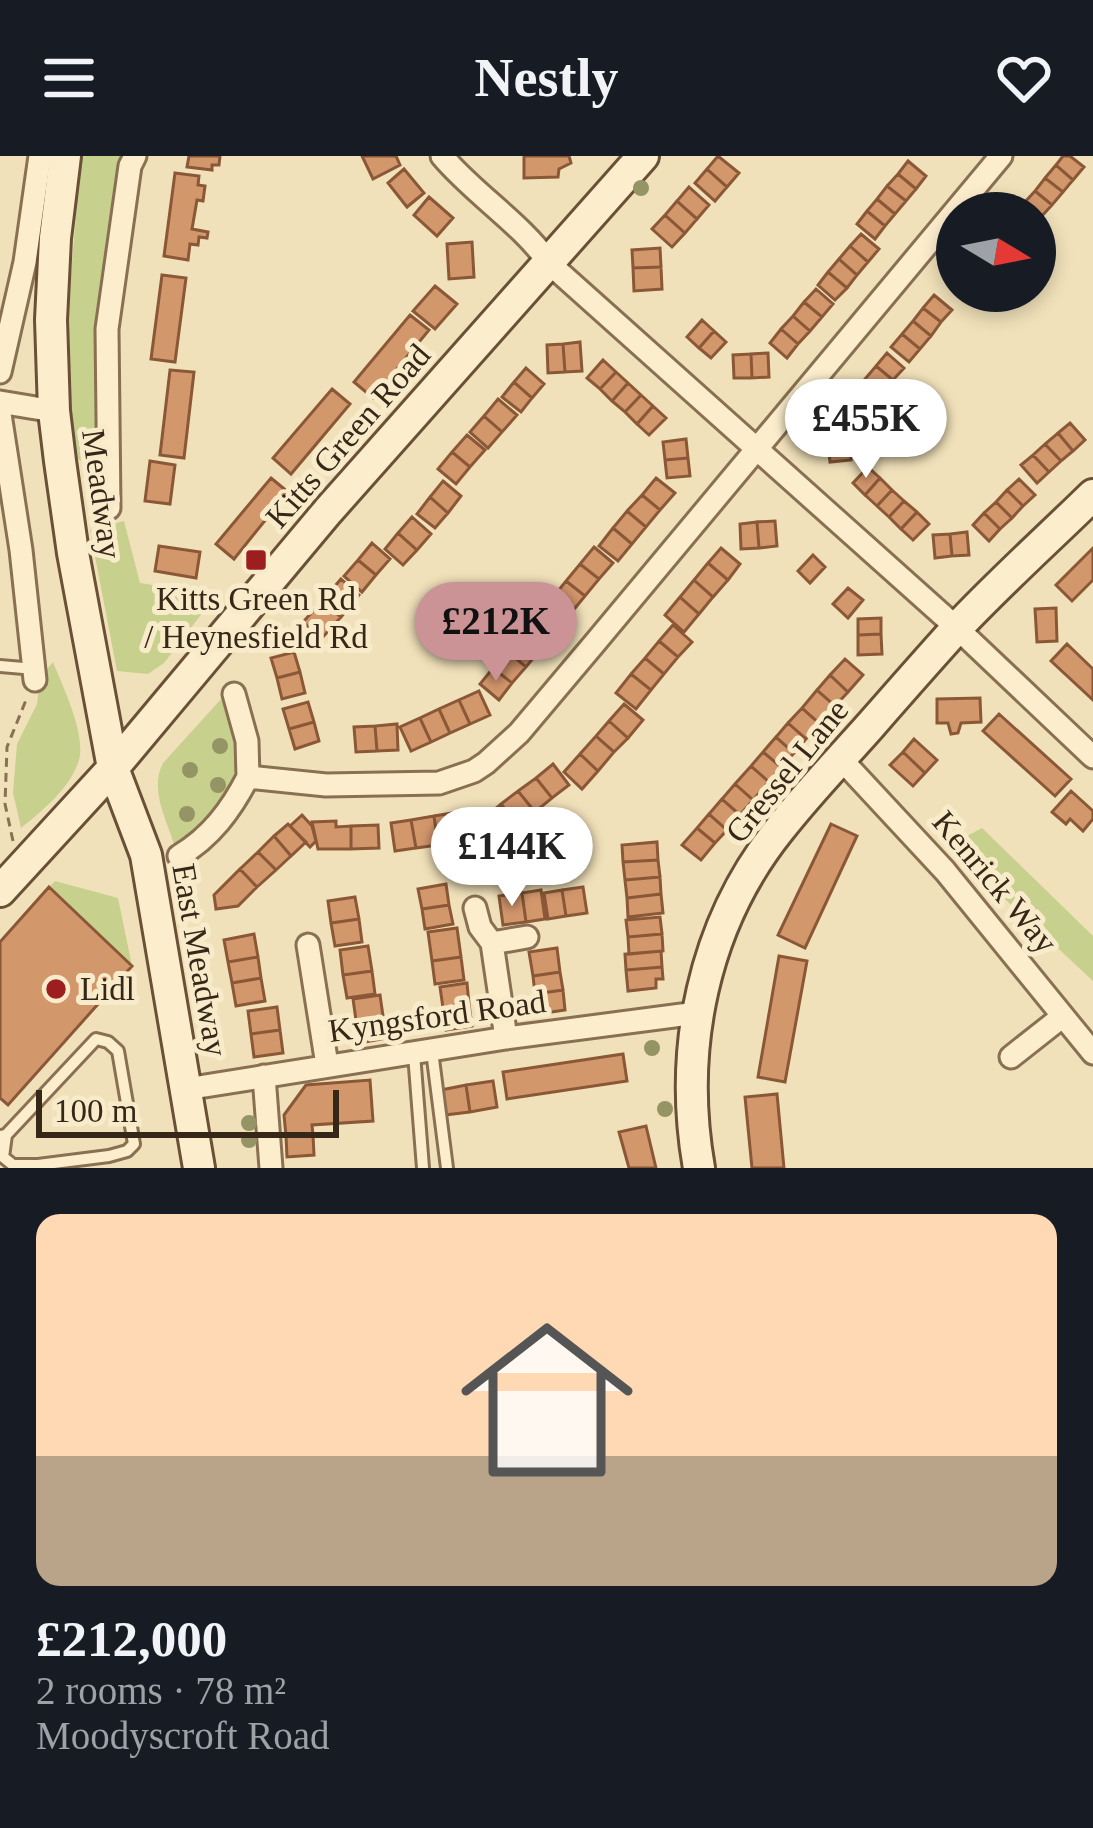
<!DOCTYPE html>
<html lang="en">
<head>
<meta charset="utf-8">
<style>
	:root { --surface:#171b24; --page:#20242c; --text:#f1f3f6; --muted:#9ea1a6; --line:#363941; --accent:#cb9395 }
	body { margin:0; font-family:Georgia,serif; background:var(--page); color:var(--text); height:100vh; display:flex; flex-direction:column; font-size:45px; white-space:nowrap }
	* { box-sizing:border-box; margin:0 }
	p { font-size:39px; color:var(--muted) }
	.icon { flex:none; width:66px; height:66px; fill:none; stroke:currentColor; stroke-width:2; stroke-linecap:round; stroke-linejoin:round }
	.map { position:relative; height:1012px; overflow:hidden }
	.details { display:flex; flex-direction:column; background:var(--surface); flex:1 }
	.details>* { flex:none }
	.needle { width:78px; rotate:100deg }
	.controls { position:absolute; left:936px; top:36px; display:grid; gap:24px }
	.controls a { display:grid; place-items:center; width:120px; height:120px; border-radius:50%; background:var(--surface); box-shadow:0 6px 18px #0003; font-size:60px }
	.scale { position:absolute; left:36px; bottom:30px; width:303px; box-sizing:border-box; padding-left:12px; border:6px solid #362719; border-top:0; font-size:33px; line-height:42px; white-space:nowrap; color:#362719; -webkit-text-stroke:9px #f8ebca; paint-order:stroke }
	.price { position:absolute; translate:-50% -102px; padding:0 27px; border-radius:42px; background:#fff; color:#222; font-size:39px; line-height:78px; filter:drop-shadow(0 3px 6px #0008) }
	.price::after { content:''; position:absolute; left:50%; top:72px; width:36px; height:27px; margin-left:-18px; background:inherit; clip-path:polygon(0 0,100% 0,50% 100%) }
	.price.on { background:var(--accent); color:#111 }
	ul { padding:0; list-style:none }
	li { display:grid; align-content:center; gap:24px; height:636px; padding:0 36px }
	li+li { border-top:3px solid var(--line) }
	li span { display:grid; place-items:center; height:372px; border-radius:24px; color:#555 }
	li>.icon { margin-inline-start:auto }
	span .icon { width:216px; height:216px; fill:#fffc; stroke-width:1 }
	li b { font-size:51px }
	header { display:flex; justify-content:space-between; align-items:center; height:156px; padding:0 36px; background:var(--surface); font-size:54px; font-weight:800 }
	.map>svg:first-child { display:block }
	.green { fill:#c8d08d }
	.building { fill:#d3976c; stroke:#8a5837; stroke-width:3 }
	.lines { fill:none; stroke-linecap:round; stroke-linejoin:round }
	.lane-casing { stroke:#897053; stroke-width:16 }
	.street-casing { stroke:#897053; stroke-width:27 }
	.secondary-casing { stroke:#6a5036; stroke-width:36 }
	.path { stroke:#897053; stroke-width:3; stroke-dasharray:9 6; stroke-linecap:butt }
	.lane { stroke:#fceecd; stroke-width:10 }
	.street { stroke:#fceecd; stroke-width:21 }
	.secondary { stroke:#fceecd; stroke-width:30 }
	.tree { fill:#949464 }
	.poi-dot { fill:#9d1e1f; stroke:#f8ebca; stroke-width:4.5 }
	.labels { text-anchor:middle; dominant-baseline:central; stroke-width:10; stroke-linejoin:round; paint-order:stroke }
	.street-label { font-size:33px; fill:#362719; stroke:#f8ebca }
	.poi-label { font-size:33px; fill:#362719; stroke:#f8ebca }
</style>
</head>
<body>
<header><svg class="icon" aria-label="menu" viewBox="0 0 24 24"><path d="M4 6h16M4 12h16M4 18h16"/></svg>Nestly<svg class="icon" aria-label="heart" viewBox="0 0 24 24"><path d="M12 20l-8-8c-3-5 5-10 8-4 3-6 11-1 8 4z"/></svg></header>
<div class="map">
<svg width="1093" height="1012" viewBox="0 0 1093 1012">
	<rect width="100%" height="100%" fill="#f1e1ba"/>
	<path class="green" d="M81,0H126L117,23L97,293L81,305L73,300L65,189Z
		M124,365L140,427L216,439L164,507L148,518L117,515L90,374Z
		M53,506C63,531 88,582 78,607C69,633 42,655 21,672L13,637L17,588L37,548L40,522Z
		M222,542L225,544C229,556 234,568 236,581C241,611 228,648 206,668C197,677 185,684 175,691C167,664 149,634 163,607Z
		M982,672L1093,780V825L948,690Z
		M55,725L118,742L132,810L49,731Z"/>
	<path class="building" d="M189,0H220L219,9H212V14L187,11Z
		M362,0H396L400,9L373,23Z
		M524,0H569L571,7L559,13L558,21L524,22Z
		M718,0L739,17L727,31L707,13Z
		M1063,0H1070L1084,11L1073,24L1056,9Z
		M908,5L926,20L916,33L898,18Z
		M1056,9L1073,24L1063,36L1045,22Z
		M404,13L424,37L407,51L388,27Z
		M707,13L727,31L715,45L695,27Z
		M175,17L199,20L198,29L205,30L203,45L197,44L192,73L208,76L207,82L199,81L198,89L190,88L188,104L164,100Z
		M898,18L916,33L906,45L887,30Z
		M1045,22L1063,36L1052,49L1035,35Z
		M887,30L906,45L895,58L877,43Z
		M689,31L709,49L697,63L677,45Z
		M1035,35L1052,49L1041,61L1024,47Z
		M429,41L453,62L437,80L414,59Z
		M877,43L895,58L885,70L867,55Z
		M677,45L697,63L685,77L665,59Z
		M867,55L885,70L875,83L857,68Z
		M665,59L685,77L672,91L652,73Z
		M861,78L879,93L868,106L850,90Z
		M472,86L474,121L449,123L447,88Z
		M850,90L868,106L857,119L839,103Z
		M660,92L661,111L633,112L632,94Z
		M839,103L857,119L847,132L828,116Z
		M661,111L662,133L634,135L633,112Z
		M828,116L847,132L835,144L818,129Z
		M162,119L186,122L175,206L151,203Z
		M435,130L457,148L435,173L413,155Z
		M816,133L833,148L822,161L804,146Z
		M934,139L952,154L941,166L923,152Z
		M804,146L822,161L810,175L793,160Z
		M923,152L941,166L931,180L913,165Z
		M410,159L429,174L373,242L354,226Z
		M793,160L810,175L798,188L781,173Z
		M702,164L714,175L699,192L687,181Z
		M913,165L931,180L920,193L902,178Z
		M781,173L798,188L787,202L770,187Z
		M714,175L726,186L711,202L699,192Z
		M902,178L920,193L909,206L891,191Z
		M580,186L582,215L565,216L563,188Z
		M563,188L565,216L548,217L547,189Z
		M768,197L769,221L752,222L751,198Z
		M887,197L904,212L893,224L876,210Z
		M751,198L752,222H734L733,199Z
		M603,204L616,216L600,233L587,222Z
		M876,210L893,224L882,237L865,223Z
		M526,212L544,228L532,242L514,226Z
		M170,214L194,216L184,302L160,299Z
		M616,216L628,227L612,245L600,233Z
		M865,223L882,237L871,250L854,236Z
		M514,226L532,242L521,256L502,241Z
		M628,227L641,239L625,256L612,245Z
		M332,233L350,248L291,318L273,302Z
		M854,236L871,250L860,263L843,249Z
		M641,239L653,250L637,268L625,256Z
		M498,243L517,259L502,276L484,260Z
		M653,250L666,262L649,279L637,268Z
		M484,260L502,276L488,292L470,276Z
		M1070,267L1085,284L1073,295L1058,277Z
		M849,268L850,286L828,288L827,269Z
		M1058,277L1073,295L1061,305L1045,288Z
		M467,279L485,294L470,311L452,296Z
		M686,283L688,302L665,304L663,286Z
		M850,286L851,304L830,306L828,288Z
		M1045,288L1061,305L1049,316L1033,299Z
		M452,296L470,311L456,328L438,313Z
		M1033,299L1049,316L1037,327L1021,309Z
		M688,302L690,320L667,322L665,304Z
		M150,305L175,309L170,348L145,345Z
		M868,311L880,322L865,339L853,327Z
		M271,322L288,336L234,403L216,388Z
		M656,322L675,337L660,354L642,339Z
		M880,322L892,334L877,350L865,339Z
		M1019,323L1035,339L1023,350L1007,334Z
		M443,325L461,340L448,357L430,341Z
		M892,334L904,345L889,361L877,350Z
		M1007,334L1023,350L1012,362L996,346Z
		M642,339L660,354L646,371L627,355Z
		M430,341L448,357L435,372L417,358Z
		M904,345L917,356L901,373L889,361Z
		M996,346L1012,362L1000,373L984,357Z
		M627,355L646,371L632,388L613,372Z
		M917,356L929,368L913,384L901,373Z
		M984,357L1000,373L989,385L973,369Z
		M412,361L431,378L417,394L398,377Z
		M775,365L777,390L759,392L757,366Z
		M757,366L759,392L741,393L740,368Z
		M613,372L632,388L618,405L599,390Z
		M967,376L969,399L952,400L950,378Z
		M398,377L417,394L403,409L385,393Z
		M950,378L952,400L935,402L933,379Z
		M372,387L390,403L376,419L358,404Z
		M159,390L200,396L196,422L155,415Z
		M594,391L613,407L599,423L580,408Z
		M721,392L740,408L728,424L708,407Z
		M1093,392V424L1072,445L1056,429Z
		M813,399L825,411L810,427L798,415Z
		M358,404L376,419L362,436L344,420Z
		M708,407L728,424L713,441L694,424Z
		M580,408L599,423L585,440L566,425Z
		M341,423L359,439L341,461L322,445Z
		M694,424L713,441L699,458L680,441Z
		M566,425L585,440L571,457L553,441Z
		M848,432L863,444L848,462L833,448Z
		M553,441L571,457L558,473L539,458Z
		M680,441L699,458L684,476L665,459Z
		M322,445L341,461L322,482L303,466Z
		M1056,452L1057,485L1037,486L1035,453Z
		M535,462L554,477L540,494L521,478Z
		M881,462V478L858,479V463Z
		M673,469L692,486L678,501L659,485Z
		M521,478L540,494L526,511L507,495Z
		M881,478L882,498L858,499V479Z
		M659,485L678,501L664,518L645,502Z
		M1067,488L1093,513V544L1051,505Z
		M507,495L526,511L512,527L493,512Z
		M294,496L300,516L277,522L271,502Z
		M645,502L664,518L651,534L631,518Z
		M845,503L863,519L848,536L830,519Z
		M493,512L512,527L499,544L480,528Z
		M300,516L305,537L282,543L277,522Z
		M631,518L651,534L636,553L616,537Z
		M830,519L848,536L835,550L817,534Z
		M817,534L835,550L820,568L802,552Z
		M479,535L490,559L470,568L459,544Z
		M980,542L981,566L961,567L958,577L951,578L948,567H937V543Z
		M459,544L470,568L450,577L439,553Z
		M308,546L314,566L289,573L283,553Z
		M624,548L643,564L628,582L609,565Z
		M802,552L820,568L806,583L788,567Z
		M439,553L450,577L431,586L420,562Z
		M999,558L1071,623L1055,640L983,575Z
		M420,562L431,586L411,595L400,571Z
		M609,565L628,582L614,596L596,580Z
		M314,566L319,585L295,593L289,573Z
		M788,567L806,583L794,597L776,581Z
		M397,568L398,594L377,595L375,570Z
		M375,570L377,595L356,596L354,571Z
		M596,580L614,596L598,615L580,598Z
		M776,581L794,597L781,611L763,596Z
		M914,583L937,604L925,617L903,596Z
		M763,596L781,611L769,626L751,610Z
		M903,596L925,617L913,630L890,609Z
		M580,598L598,615L582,633L564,616Z
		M553,608L569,629L552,642L536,622Z
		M751,610L769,626L753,644L735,628Z
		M536,622L552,642L535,656L518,635Z
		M735,628L753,644L740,659L722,643Z
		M518,635L535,656L518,669L501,648Z
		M1071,635L1093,655V663L1083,675L1070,663L1066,668L1052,656Z
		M722,643L740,659L727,674L709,658Z
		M501,648L518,669L500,683L484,662Z
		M475,654L479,682L457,686L452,657Z
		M452,657L457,686L438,689L434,660Z
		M709,658L727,674L715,687L697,672Z
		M302,659L312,670L316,685L310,691L290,670Z
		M434,660L438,689L416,692L411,664Z
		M411,664L416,692L395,695L391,667Z
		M336,665V671L351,670V693H318L312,666Z
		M288,668L306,686L291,700L274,680Z
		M831,668L857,680L805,792L778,779Z
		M378,669L379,692L351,693V670Z
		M697,672L715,687L701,704L682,689Z
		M274,680L291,700L276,714L258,696Z
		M657,686L658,704L623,706L622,689Z
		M258,696L276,714L257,731L240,713Z
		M658,704L660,721L625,724L623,706Z
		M240,713L257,731L238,750L216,753L214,739Z
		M660,721L661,738L627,742L625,724Z
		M446,728L449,749L422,753L418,733Z
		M49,731L132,810L8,949L0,942V786Z
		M583,731L587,757L566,760L562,734Z
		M541,734L545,763L526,766L522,737Z
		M562,734L566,760L548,763L544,737Z
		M522,737L526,766L503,769L499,740Z
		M661,738L663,757L628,761L627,742Z
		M355,741L359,763L331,767L328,745Z
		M449,749L453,768L425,773L422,753Z
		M660,761L662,778L628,781L626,764Z
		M359,763L362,786L335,790L331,767Z
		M457,772L461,801L432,805L428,776Z
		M254,778L258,801L228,806L224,784Z
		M662,778L663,795L629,798L628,781Z
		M368,790L372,815L343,819L340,794Z
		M557,792L560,816L533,820L529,796Z
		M661,795L662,811L626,814L625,798Z
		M779,800L807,805L785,926L758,921Z
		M258,801L261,822L232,827L228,806Z
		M461,801L464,824L435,828L432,805Z
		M662,811L663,823H656V832L628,835L626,814Z
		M372,815L375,838L347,842L343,819Z
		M560,816L563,834L535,838L533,820Z
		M261,822L265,845L236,850L232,827Z
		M467,827L469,848L443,852L440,831Z
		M563,834L565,854L538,858L535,838Z
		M380,839L383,860L356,864L353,843Z
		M469,848L472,870L446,874L443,852Z
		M277,851L280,874L251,878L248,855Z
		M383,860L386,882L360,887L356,864Z
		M280,874L283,897L254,901L251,878Z
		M623,898L627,925L507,943L503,916Z
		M370,924L373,965L312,969L313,979L286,980L284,959L306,929Z
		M493,925L497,951L470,956L466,929Z
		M466,929L470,956L445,959L441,934Z
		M777,938L784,1012H752L745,941Z
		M646,970L656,1012H629L619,976Z
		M313,979L314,999L287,1001L286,980Z"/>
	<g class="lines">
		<g class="lane-casing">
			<path id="lane" d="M0,510L35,513
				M432,895L447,1012
				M414,898L423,1012
				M0,980L6,979L96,883L108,886L118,895L134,988L127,995L109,1000L38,1009H13L3,1001L6,979"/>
		</g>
		<g class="street-casing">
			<path id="street" d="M442,0C475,39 520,66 550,108L957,472L1093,601
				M0,216L25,106L40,0
				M0,246L54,255
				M0,258L21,394L35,524
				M109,352L107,173L130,10L135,0
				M234,538L247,585L248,621
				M841,603L945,715L1093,897
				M179,700C211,681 231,654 248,621L326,629L439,627L474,615L486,607L519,577L594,488L1001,0
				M475,752L480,771L492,787L506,882
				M492,787L527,781
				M308,789L327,909
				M1011,901L1063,860
				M264,920L271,1012
				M186,933L506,882L697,857"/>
		</g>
		<g class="secondary-casing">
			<path id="secondary" d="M65,0L55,82L51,164L54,255L60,305L73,397L113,612L146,699L199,1012
				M0,735L113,612L328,355L643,0
				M699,1012C678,893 703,769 779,674C807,638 839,605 870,570C898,538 926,506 955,474C999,427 1047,384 1093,339"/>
		</g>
		<path class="path" d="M13,685L5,648L7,591L26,544"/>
		<use href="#lane" class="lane"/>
		<use href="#street" class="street"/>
		<use href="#secondary" class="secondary"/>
	</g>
	<g class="tree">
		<circle cx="641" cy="32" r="8"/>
		<circle cx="220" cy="590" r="8"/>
		<circle cx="190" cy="614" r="8"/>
		<circle cx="218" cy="629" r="8"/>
		<circle cx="187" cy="658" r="8"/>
		<circle cx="652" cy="892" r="8"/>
		<circle cx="665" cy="953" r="8"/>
		<circle cx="249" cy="967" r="8"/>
		<circle cx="249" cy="984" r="8"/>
	</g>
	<g class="poi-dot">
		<rect x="244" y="392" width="24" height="24" rx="6"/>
		<circle cx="56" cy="833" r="12"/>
	</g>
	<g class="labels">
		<g class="street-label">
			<text transform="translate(348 280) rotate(-49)">Kitts Green Road</text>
			<text transform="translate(102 338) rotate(82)">Meadway</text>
			<text transform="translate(787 615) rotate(-51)">Gressel Lane</text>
			<text transform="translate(995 726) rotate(50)">Kenrick Way</text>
			<text transform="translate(200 804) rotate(80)">East Meadway</text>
			<text transform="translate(437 860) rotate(-8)">Kyngsford Road</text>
		</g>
		<g class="poi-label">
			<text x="256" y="443">Kitts Green Rd<tspan x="256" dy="38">/ Heynesfield Rd</tspan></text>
			<text x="80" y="833" text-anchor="start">Lidl</text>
		</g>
	</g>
</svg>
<div class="controls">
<a><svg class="needle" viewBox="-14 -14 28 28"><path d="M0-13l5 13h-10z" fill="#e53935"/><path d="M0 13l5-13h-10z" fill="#9ea1a6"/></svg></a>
</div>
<div class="scale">100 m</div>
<b class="price" style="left:866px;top:325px">£455K</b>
<b class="price on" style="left:496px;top:528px">£212K</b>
<b class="price" style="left:512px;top:753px">£144K</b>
</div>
<section class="details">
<ul>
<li><span style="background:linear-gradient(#ffd9b3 65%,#b9a48a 0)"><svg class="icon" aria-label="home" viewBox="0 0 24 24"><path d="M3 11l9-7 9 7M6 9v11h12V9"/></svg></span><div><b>£212,000</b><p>2 rooms · 78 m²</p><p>Moodyscroft Road</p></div></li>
</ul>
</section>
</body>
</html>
